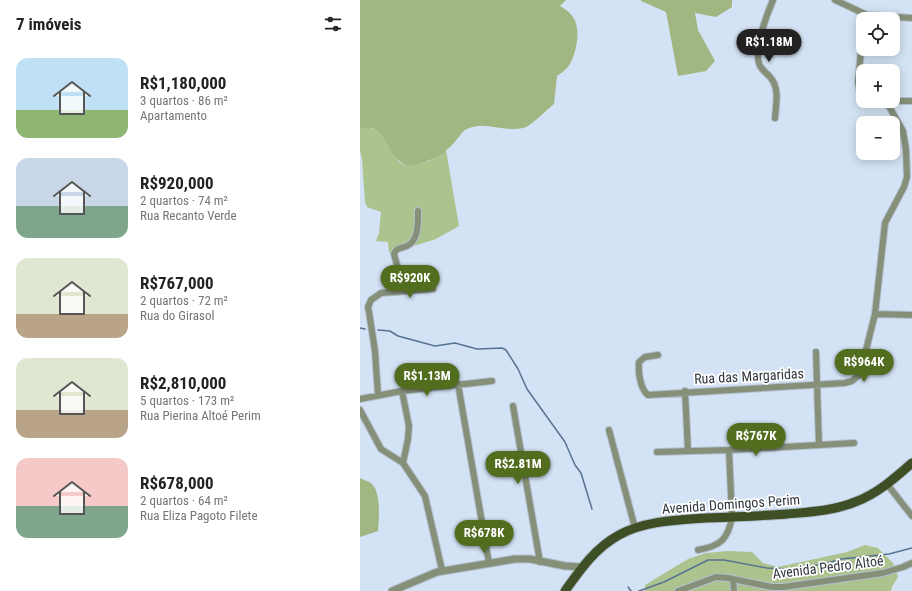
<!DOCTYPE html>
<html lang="pt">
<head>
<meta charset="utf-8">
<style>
	:root { --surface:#fff; --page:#f2f2f2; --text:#222; --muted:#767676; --accent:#536d1f }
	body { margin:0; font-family:"Roboto Condensed",sans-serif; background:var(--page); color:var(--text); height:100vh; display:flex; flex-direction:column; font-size:15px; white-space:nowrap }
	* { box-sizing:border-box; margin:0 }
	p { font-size:13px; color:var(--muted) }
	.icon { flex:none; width:22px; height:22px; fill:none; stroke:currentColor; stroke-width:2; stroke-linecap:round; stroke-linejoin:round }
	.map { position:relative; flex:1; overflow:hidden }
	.details { display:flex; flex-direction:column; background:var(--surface); width:360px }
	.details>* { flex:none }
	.tools { position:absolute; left:496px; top:12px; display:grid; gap:8px }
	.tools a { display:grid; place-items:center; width:44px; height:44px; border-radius:8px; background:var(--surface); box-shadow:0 2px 10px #0003; font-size:20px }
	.price { position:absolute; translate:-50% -34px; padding:0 9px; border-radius:14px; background:var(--accent); color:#fff; font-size:13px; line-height:26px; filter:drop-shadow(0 1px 2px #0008) }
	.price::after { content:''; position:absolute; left:50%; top:24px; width:12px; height:9px; margin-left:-6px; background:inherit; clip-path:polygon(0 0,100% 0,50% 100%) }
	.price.active { background:#222; color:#fff }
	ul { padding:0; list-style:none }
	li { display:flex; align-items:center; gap:12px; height:100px; padding:0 16px }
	li span { display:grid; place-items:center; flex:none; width:112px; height:80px; border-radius:12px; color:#555 }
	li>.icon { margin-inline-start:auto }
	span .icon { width:48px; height:48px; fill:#fffc; stroke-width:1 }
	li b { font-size:17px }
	h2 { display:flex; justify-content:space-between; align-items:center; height:48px; padding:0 16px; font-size:17px }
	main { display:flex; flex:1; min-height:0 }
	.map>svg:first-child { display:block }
	.green { fill:#adc38e }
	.forest { fill:#a1b681 }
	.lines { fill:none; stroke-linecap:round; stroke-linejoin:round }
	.stream { stroke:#587292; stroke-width:1.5 }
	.minor-casing { stroke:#b3c0cf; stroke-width:8 }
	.tertiary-casing { stroke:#b3c0cf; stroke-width:9 }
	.primary-casing { stroke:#b3c0cf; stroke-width:11 }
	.minor { stroke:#869079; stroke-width:6 }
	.tertiary { stroke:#869079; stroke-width:7 }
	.primary { stroke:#3e4e25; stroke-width:9 }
	.labels { text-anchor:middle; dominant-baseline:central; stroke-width:3.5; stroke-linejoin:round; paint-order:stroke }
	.street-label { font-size:14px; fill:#31363d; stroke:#fff }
</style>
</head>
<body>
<main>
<section class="details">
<h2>7 imóveis<svg class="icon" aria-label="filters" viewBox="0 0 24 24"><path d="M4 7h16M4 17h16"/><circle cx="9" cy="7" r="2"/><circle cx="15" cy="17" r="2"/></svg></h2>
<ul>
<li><span style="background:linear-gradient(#bfe0f5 65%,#8fb573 0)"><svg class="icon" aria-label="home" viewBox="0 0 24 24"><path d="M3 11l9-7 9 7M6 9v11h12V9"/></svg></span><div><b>R$1,180,000</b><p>3 quartos · 86 m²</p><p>Apartamento</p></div></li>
<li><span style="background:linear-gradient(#c9d6e8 60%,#7fa58c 0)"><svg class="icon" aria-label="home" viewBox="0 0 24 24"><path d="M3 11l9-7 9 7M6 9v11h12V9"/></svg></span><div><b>R$920,000</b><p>2 quartos · 74 m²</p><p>Rua Recanto Verde</p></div></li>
<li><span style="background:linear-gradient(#dfe7d0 70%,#b9a48a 0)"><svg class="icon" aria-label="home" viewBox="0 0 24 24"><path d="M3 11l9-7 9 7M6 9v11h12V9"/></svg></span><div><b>R$767,000</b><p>2 quartos · 72 m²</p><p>Rua do Girasol</p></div></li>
<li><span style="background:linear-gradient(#dfe7d0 65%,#b9a48a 0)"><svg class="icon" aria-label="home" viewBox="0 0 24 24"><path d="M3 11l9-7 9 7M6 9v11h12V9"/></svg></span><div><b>R$2,810,000</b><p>5 quartos · 173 m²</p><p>Rua Pierina Altoé Perim</p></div></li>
<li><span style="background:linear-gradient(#f6c9c9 60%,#7fa58c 0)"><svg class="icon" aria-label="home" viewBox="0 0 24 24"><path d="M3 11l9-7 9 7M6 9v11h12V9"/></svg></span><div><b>R$678,000</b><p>2 quartos · 64 m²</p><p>Rua Eliza Pagoto Filete</p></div></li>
</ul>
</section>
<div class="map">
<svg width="552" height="591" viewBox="0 0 552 591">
	<rect width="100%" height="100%" fill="#d3e2f4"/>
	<path class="green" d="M4,127L15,129L21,132L31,151L39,162L47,166L69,161L86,150L99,226L76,239L31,253H29L28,242L16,241L19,233L21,212L7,207L5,202L2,159L0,151V129Z
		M505,545L518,548L533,563L538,577L532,587L531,591H285V585L328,559L346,553L368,551L392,552L403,563L418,567L487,552Z"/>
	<path class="forest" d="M0,0H206L200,6C207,10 214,15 216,24C220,36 215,59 207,68C204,71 200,74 197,76L194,104C186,110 172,126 163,128C143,133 124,119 105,130C101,133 97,140 93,144C81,157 64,164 47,166C40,162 35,158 31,151C23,138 20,123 0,129Z
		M281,0H372V7L356,17L335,13L338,30L355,61L346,71L318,76L306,12L281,1Z
		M0,478C3,480 9,481 12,484C21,493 19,519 18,531L0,537Z"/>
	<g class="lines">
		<path class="stream" d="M0,328L5,329
			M18,330L30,331L38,336L75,346L95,343L117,349L142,348L146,350L158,369L167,389L205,442L215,465L221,473L232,509
			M268,587L271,591
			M279,591L304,582L348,560H364L407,568L429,569L464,564L481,559L529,554L552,548"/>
		<g class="minor-casing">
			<path id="minor" d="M413,0C407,14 394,48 399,63C400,69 406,72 410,77C420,88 416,104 415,118
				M475,0L507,15L552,18
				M503,30L498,82L500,93L503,97
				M533,101H552
				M44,291L34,254C36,248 41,248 47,246C59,240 58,223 58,211
				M515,314L552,315
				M456,352L459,445
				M298,355L285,357L279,362C278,371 280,389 288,395L485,383L492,381L498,376L501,370L515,314L525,223L544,187L547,177L546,149L543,131L526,101
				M98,384L129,563
				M42,391L49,426L48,439L43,463
				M325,391L328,451
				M18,395L15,351L9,312L8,307L11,300L21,293L73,289
				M0,399L42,391L132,381
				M153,406L180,562
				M0,410L21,449L43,463L65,496L82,570
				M249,430L275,528
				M297,452L369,450L494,443
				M527,484L552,516
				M338,550C360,546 368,540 372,517L369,450
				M373,579L374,591
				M318,591L356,577L368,578L412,587H423L523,573L543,567L552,563"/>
		</g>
		<g class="tertiary-casing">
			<path id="tertiary" d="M32,591L77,572L155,559H170L205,566L222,567"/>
		</g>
		<g class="primary-casing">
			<path id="primary" d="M205,591C220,570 235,548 259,535C284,521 317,520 345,518C372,517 399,516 427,514C450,512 473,511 495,502C517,494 535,478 552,463"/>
		</g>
		<use href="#minor" class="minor"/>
		<use href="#tertiary" class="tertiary"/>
		<use href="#primary" class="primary"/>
	</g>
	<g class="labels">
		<g class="street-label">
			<text transform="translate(389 376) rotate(-3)">Rua das Margaridas</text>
			<text transform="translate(371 504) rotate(-4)">Avenida Domingos Perim</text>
			<text transform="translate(468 567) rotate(-7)">Avenida Pedro Altoé</text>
		</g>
	</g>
</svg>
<div class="tools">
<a><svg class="icon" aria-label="locate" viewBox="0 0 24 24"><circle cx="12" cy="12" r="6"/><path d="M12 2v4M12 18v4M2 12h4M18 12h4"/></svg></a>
<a>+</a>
<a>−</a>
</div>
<b class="price active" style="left:409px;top:63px">R$1.18M</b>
<b class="price" style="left:50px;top:299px">R$920K</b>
<b class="price" style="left:504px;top:383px">R$964K</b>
<b class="price" style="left:67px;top:397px">R$1.13M</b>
<b class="price" style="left:396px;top:457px">R$767K</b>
<b class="price" style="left:158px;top:485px">R$2.81M</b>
<b class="price" style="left:124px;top:554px">R$678K</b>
</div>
</main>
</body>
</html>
